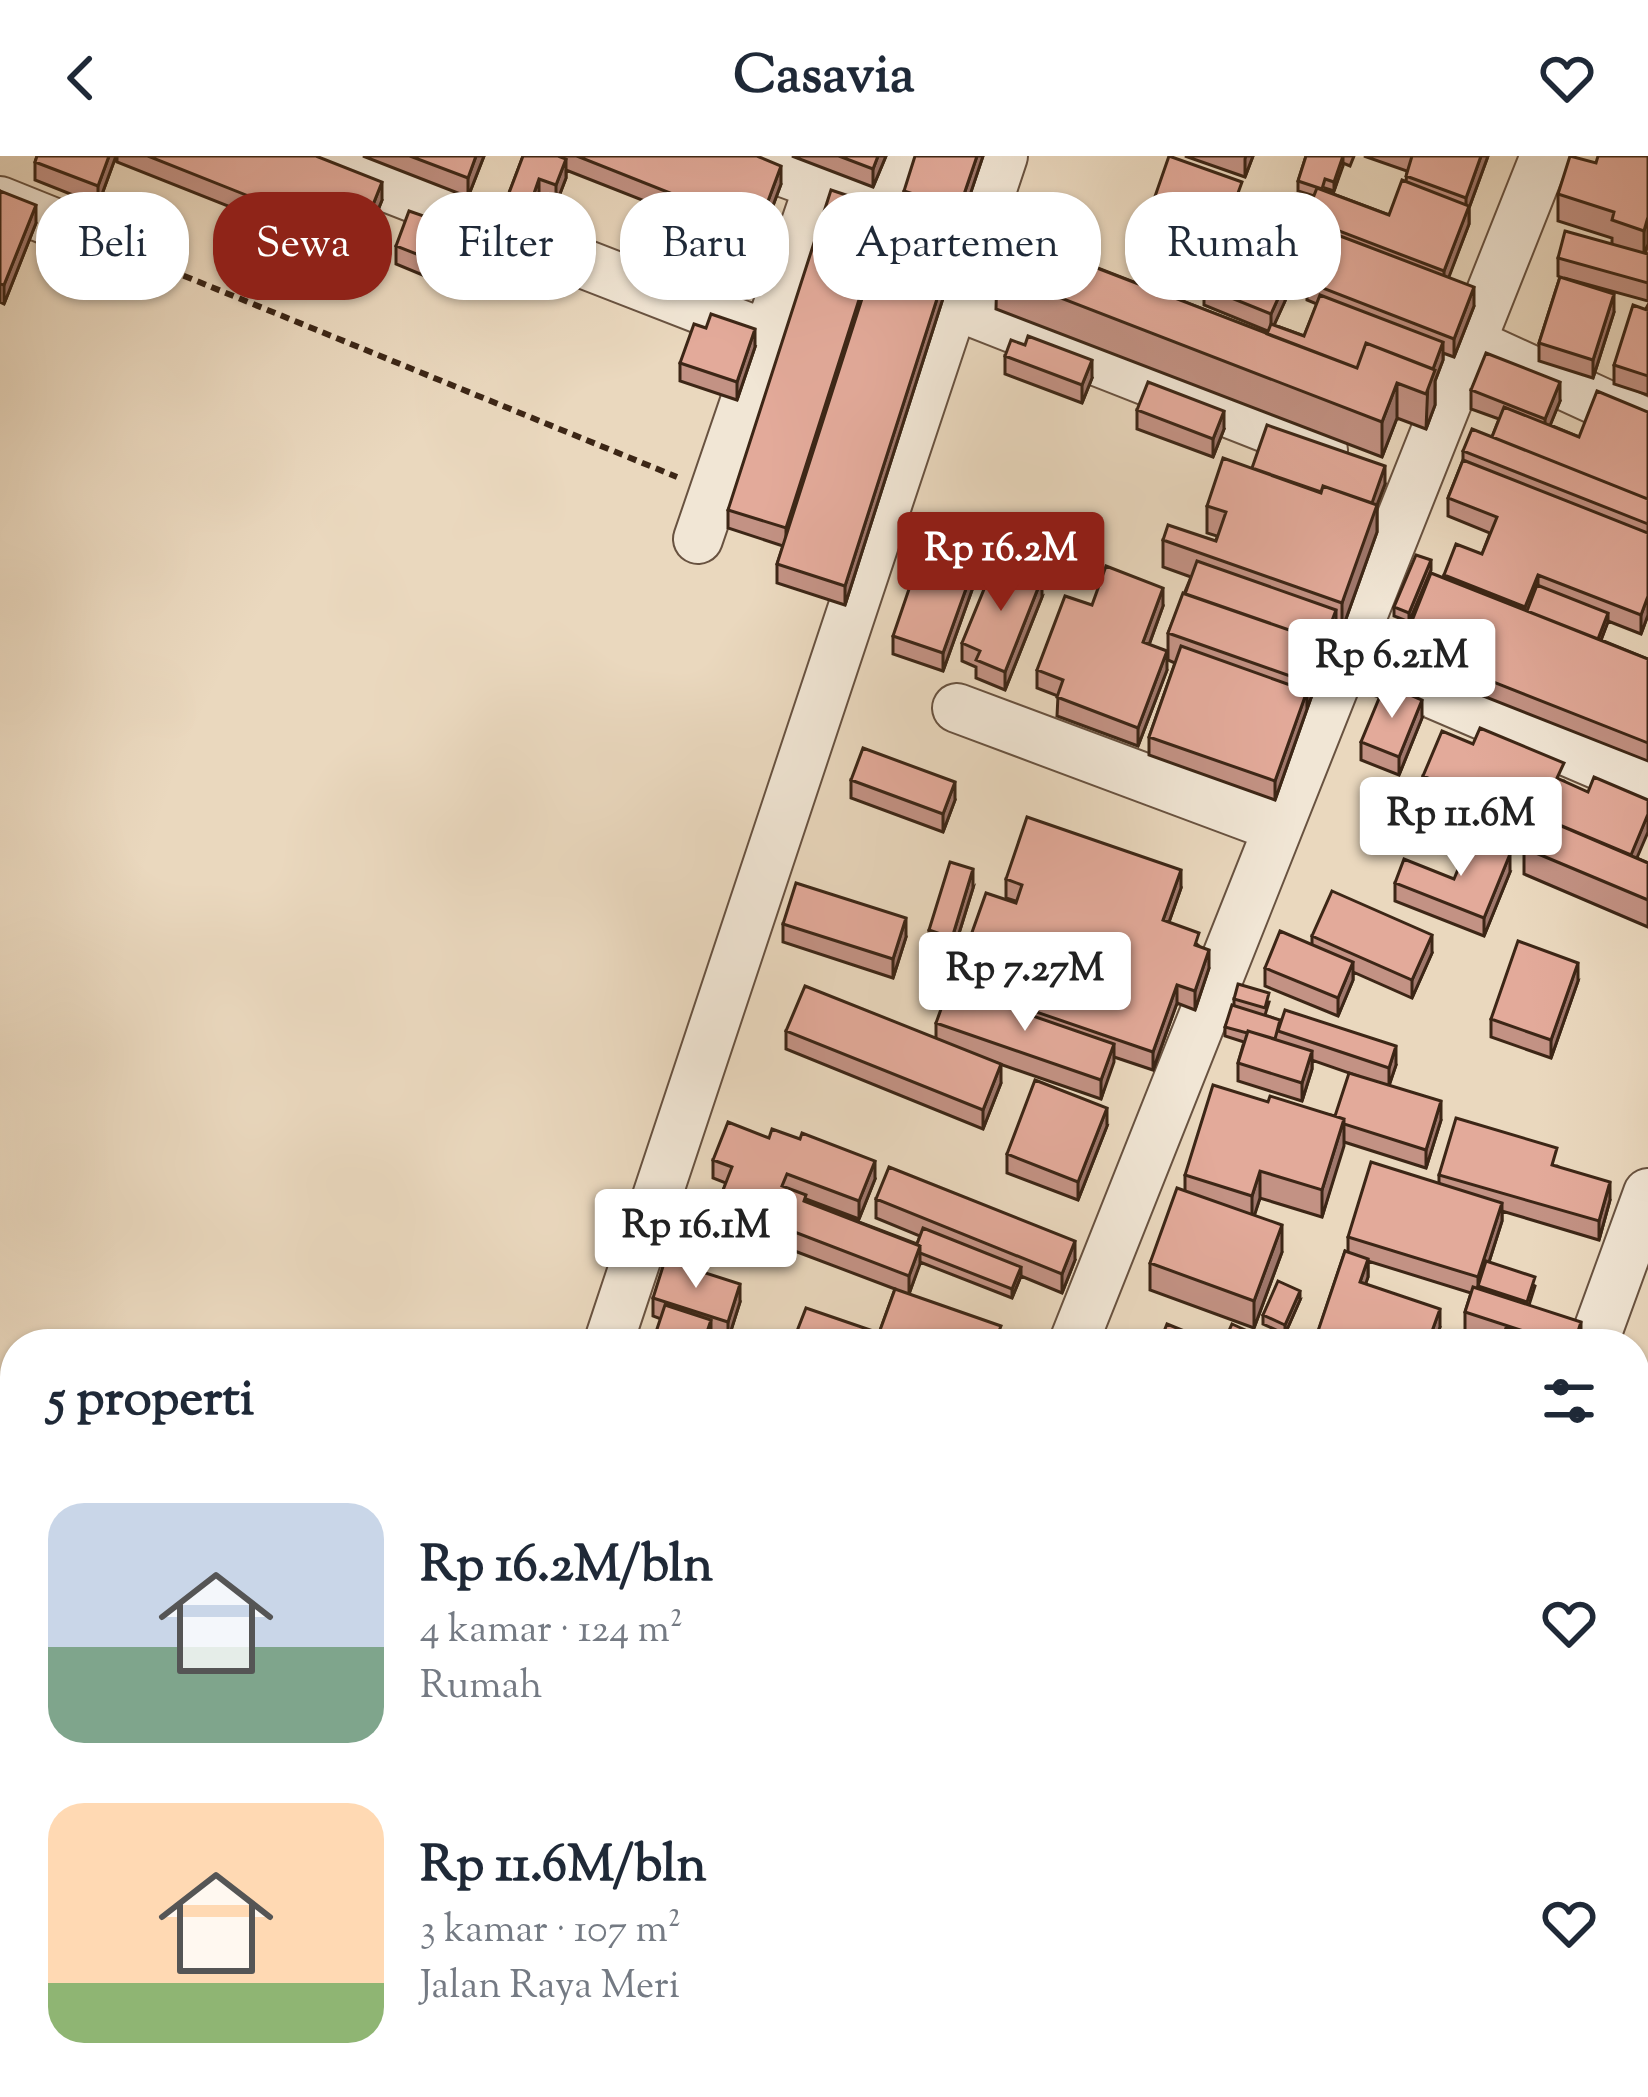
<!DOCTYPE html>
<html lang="id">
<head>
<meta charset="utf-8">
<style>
	:root { --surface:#fff; --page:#f2f2f3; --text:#1f2937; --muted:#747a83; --accent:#8f2418 }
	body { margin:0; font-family:"Sorts Mill Goudy",serif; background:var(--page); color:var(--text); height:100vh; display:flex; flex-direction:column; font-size:45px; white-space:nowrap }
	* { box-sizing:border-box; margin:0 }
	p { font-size:39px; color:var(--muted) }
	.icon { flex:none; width:66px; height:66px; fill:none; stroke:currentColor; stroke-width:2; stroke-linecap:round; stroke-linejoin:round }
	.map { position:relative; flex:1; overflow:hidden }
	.panel { position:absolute; left:0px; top:1173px; width:1650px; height:768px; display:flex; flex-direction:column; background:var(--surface); border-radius:48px 48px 0 0; box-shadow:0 3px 9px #0004 }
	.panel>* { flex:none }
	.hud { position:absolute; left:36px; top:36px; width:1578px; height:108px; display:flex; gap:24px }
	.price { position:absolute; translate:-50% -102px; padding:0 27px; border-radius:12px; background:#fff; color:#222; font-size:39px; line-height:78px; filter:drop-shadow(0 3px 6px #0008) }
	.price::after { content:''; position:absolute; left:50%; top:72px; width:36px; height:27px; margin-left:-18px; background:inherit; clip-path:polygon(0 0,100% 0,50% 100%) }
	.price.active { background:var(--accent); color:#fff }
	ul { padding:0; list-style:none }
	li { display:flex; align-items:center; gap:36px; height:300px; padding:0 48px }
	li span { display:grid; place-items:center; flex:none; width:336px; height:240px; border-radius:36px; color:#555 }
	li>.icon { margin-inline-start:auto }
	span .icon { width:144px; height:144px; fill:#fffc; stroke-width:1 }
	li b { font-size:51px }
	h2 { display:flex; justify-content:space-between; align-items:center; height:144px; padding:0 48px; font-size:51px }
	.tag { padding:0 42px; border-radius:48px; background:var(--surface); box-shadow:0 3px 9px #0004; font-size:42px; line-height:108px }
	.tag.active { background:var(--accent); color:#fff }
	header { display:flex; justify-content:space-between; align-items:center; height:156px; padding:0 48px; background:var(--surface); font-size:54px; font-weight:700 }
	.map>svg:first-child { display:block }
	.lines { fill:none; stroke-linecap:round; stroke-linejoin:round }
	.minor-casing { stroke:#685240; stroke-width:52 }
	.path { stroke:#3c2616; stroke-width:6; stroke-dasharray:9 6; stroke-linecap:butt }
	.minor { stroke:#f1e6d5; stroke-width:48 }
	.wall { fill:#c39284; stroke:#3c2616; stroke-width:3 }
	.shaded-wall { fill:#9f776c; stroke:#3c2616; stroke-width:3 }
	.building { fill:#e3aa9a; stroke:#3c2616; stroke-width:3 }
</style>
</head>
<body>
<header><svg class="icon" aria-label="back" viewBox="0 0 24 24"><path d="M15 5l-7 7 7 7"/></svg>Casavia<svg class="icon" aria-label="heart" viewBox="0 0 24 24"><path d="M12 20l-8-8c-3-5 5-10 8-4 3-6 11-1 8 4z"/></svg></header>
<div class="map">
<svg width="1648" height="1941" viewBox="0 0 1648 1941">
	<rect width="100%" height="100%" fill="#ead8be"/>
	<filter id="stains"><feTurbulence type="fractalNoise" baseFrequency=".00167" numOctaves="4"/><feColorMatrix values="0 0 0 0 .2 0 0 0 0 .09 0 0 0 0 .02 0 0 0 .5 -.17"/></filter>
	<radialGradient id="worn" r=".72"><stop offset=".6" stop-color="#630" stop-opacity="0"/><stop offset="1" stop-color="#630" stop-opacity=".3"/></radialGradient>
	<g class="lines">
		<g class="minor-casing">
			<path id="minor" d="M306,0L767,179
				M739,0L953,78
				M0,45L92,82
				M885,56L904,0
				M954,149L1323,294
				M1472,187L1648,268
				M698,383L818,32
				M1347,501L1648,630
				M957,552L1276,671
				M608,1188L1003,0
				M1073,1188L1545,0
				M1593,1188L1648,1037
				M371,1941L376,1926
				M804,1941L809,1926
				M1321,1941L1324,1931L1368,1941"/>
		</g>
		<path class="path" d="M128,97L677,321"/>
		<use href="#minor" class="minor"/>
	</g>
	<path class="wall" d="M37,0H116L98,49L35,24V6Z
		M117,0H316L382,44L359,102L117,6Z
		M363,0H484L468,41Z
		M523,0H757L781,28L758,90L753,88V95L736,139L702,127V108L716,73L566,14V22L556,48L539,42L531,64L509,55V37Z
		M792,0H886L873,31Z
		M983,0L959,71L960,89L845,449L777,427V408L783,390L728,372V354L888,63L904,53V35Z
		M1185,0H1253L1245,21Z
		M1306,0H1354L1350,10L1343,7L1334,35L1325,32V35L1389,59L1406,26L1407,15L1364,0H1488L1469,52V68L1448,122L1474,150L1454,201L1443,197V204L1435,225V249L1426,273L1397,262L1382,301L996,153L997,116L989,113V78L1072,102L1267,178L1268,175L1204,149V131L1285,145L1274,169L1304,180L1317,148L1307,144V126L1322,87L1305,80V62L1314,40L1298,35V25Z
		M1648,0L1645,97L1648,98V145L1564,122L1614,156L1593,222L1539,205V187L1560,121L1558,120V102L1612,88V82L1558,65V38L1596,7Z
		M0,35L36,67L4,148L0,146Z
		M1242,38L1305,78L1289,123L1253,110V102L1152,68V49Z
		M455,81L437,125L396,108V90Z
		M1648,149V239L1614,228V209Z
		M755,191L737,244L680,225V207Z
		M1005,200L1092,222L1082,247L1005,218Z
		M1471,234L1560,245L1550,269L1579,281L1648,256V459L1641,478L1608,465L1601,484L1648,503V605L1402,508V490L1444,422V419L1482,398L1490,377L1448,360V342L1463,304V295L1492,281L1499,263L1471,253Z
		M1137,254L1224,273L1213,301L1137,273Z
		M1252,313L1385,328L1377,349V376L1342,474L1336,471L1275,644L1149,599V581L1175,507L1168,504V477L1191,421L1163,411V384L1216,385L1217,380L1207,377V350Z
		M1431,414L1409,466L1394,460V451Z
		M972,434L943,515L893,498V480Z
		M1042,441L1005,534L976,522V511L962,505V487Z
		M1092,449L1163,450L1149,489L1167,514L1138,590L1057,560L1058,540L1037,532V514Z
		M1422,562L1399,619L1361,604V586Z
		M1423,620L1564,625L1637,702L1648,707V771L1524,718V692L1528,683L1423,639Z
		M851,624L955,644L943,676L851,642Z
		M1510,716L1484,780L1395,745V727L1454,723Z
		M1006,723L1181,732L1169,766L1199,790L1209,812L1195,854L1177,847L1153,914L1114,901L1101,943L994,906L1001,927L983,973L786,893V875L936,882V867L984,843L994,809L970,801V782L1016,747V745L1006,742Z
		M973,732L952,800L929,793V774Z
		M783,768L906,781L893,822L783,786Z
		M1312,780L1432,797L1412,842L1353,816V824L1338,860L1265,830V812L1312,789Z
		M1578,825L1551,902L1491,881V863Z
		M1234,843L1269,846L1265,859L1396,909L1389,929L1441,964L1426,1012L1344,986L1322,1061L1260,1042L1254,1059L1282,1096L1254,1172L1150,1134V1107L1185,1034V1019L1268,946L1335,960L1358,920L1312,904V913L1302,945L1238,925V907L1244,886L1225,880V871L1234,850Z
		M1107,970L1078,1044L1007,1017V998Z
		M713,1004L875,1023L859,1063L806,1043V1046L917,1088L920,1080L876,1062V1043L1075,1104L1062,1137L1021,1120L1012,1142L920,1106L909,1138L1001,1188L876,1186L895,1133L792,1094L789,1102L744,1085V1070L720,1061V1042L726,1027L713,1022Z
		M1557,1010L1610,1044L1599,1084L1502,1055V1065L1489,1106L1535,1130L1529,1149L1581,1184L1580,1188H1500L1501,1186L1465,1175V1156L1471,1137L1368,1105V1121L1365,1128L1440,1171L1437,1180L1461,1188H1314L1345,1095L1348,1097V1081L1439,1027V1019Z
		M653,1142L740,1146L728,1184L711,1179V1182L653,1160Z
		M1300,1144L1285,1178L1263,1168V1159Z
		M417,1926L724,1929L715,1926H791L787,1941H413Z
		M1050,1926H1207L1255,1941H1098Z"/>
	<path class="shaded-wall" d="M109,0H116L98,49V30Z
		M476,0H484L468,41V22Z
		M878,0H886L873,31V13Z
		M977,0H983L959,72V53Z
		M1246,0H1253L1245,21V3Z
		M1343,0V10L1334,35V26Z
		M1481,0H1488L1469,52V68L1444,134V115L1466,57V42Z
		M566,3V22L556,48V29Z
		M781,10V28L758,90V72Z
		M539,23V42L531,64V46Z
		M382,26V44L359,102V84Z
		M36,49V67L4,148V129Z
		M888,53V71L786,391V372Z
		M1305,60V78L1289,123V105Z
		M1648,61V88L1644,102V75Z
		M455,62V81L437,125V106Z
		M1072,67V102L1060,98Z
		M960,71V89L845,449V430Z
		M753,77V95L736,139V121Z
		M1285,127V145L1271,176V158Z
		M1474,131V150L1454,201V183Z
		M1614,138V156L1593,222V204Z
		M755,173V191L737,244V226Z
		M1443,186V204L1435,225V249L1426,273L1428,226Z
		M1092,204V222L1082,247V229Z
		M1560,226V245L1545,282V263Z
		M1397,227V262L1382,301V266Z
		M1224,255V273L1213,301V283Z
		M1385,310V328L1377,349V376L1342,474V447L1369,353Z
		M1431,404V414L1409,466V457Z
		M972,416V434L943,515V497Z
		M1538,419V437L1525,460V451Z
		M1042,422V441L1005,534V516Z
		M1163,432V450L1143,505V486Z
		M1648,440V459L1641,478V459Z
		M1336,454V473L1307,553V526L1321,485Z
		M1608,457V466L1596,497V488Z
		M1167,495V514L1138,590V572Z
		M1307,535V553L1275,644V625Z
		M1422,544V562L1399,619V601Z
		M955,626V644L943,676V658Z
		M1648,658V676L1627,725V707Z
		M1510,698V716L1484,780V762Z
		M973,713V732L952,800V782Z
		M1181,714V732L1163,783V764Z
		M906,762V781L893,822V803Z
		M1432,779V797L1412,842V824Z
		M1209,794V812L1195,854V835Z
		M1353,806V824L1338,860V842Z
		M1578,807V825L1551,902V884Z
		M1177,829V847L1153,914V896Z
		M1114,888V906L1101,943V924Z
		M1396,890V909L1389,930V912Z
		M1312,895V913L1302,945V927Z
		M1001,908V927L983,973V954Z
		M1441,945V964L1426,1012V994Z
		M1107,952V970L1078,1044V1026Z
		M1344,963V990L1322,1061V1034Z
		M875,1005V1023L859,1063V1045Z
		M1260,1015V1042L1252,1067V1040Z
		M1610,1026V1044L1599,1084V1065Z
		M1502,1047V1065L1481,1131L1478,1130V1121Z
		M1282,1069V1096L1254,1172V1145Z
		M792,1075V1094L789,1102V1084Z
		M1075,1085V1104L1062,1137V1118Z
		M920,1090V1108L909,1138V1120Z
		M1368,1103V1121L1360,1145V1126Z
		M1021,1111V1120L1012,1142V1133Z
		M740,1128V1146L728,1184V1166Z
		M1300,1135V1144L1285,1178V1169Z
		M1440,1153V1171L1434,1188L1431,1178Z
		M711,1164V1182L709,1188H703Z
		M1581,1166V1184L1580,1188H1574Z
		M784,1926H791L787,1941H782Z"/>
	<path class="building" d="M37,0H109L98,30L35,6Z
		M148,0H316L382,26L359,84Z
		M410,0H476L468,22Z
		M523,0H558L566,3L556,29L539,23L531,46L509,37Z
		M577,0H757L781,10L758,72Z
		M839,0H878L873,13Z
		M915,0H977L959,53L904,35Z
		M1169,0L1242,26L1238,37L1305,60L1289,105L1253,92L1255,85L1152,49Z
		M1306,0H1343L1334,26L1325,23L1322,33L1298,25Z
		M1412,0H1481L1466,42L1406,20Z
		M1570,0L1596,7L1598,0H1648V61L1644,75L1612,64L1614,56L1558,38Z
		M1402,24L1469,50L1444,115L1305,62L1317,32L1389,59Z
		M831,34L888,53L786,372L728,354Z
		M0,35L36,49L4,129L0,128Z
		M1003,40L1072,67L1060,98L1357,212L1366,187L1435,214L1426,238L1397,227L1382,266L996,117L1009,85L989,78Z
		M892,49L960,71L845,430L777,408Z
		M433,54L455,62L437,106L396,90L409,55L429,62Z
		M720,63L753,77L736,121L702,108Z
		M1327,75L1474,131L1454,183L1307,126Z
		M1565,75L1648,98V127L1558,102Z
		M1216,99L1285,127L1271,158L1204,131Z
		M1560,121L1614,138L1593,204L1539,187Z
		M1320,139L1443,186L1433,213L1366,187L1357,212L1267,178L1271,168L1304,180Z
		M1633,149L1647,154L1648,149V220L1614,209Z
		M711,158L755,173L737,226L680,207L694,168L706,172Z
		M1028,180L1092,204L1082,229L1005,200L1011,184L1025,189Z
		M1486,197L1560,226L1545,263L1471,234Z
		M1148,226L1224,255L1213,283L1137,254Z
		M1597,235L1648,256V343L1492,281L1504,251L1579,281Z
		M1267,269L1385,310L1372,347L1323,330L1321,336L1252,312Z
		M1472,273L1648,343V368L1463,295Z
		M1223,302L1321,337L1323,330L1377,349L1342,447L1163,384L1168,369L1216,385L1226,356L1207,350Z
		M1463,304L1648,377V440L1641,459L1538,419L1525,451L1444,419L1456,388L1482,398L1497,361L1448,342Z
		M921,398L972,416L943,497L893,480Z
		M1416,399L1431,404L1409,457L1394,451Z
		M996,404L1042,422L1005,516L976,504L980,495L962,487Z
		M1197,405L1336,454L1321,494V485L1185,438Z
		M1106,410L1163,432L1143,486L1167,495L1138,572L1057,541L1063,524L1037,514L1065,440L1092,449Z
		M1431,417L1648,503V587L1402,490Z
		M1537,429L1608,457L1598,483L1527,455Z
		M1183,437L1321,485L1307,526L1168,477Z
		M1181,490L1307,535L1275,625L1149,581Z
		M1385,528L1422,544L1399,601L1361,586Z
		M1480,572L1564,607L1557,622L1588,636L1594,621L1648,644V658L1631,699L1538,660L1534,667L1423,620L1442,575L1473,588Z
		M863,592L955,626L943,658L851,624Z
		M1538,660L1648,707V744L1524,692Z
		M1027,661L1181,714L1163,764L1199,777L1195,789L1209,794L1195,835L1177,829L1153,896L984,838L1000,792L970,782L986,737L1016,747L1022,729L1006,723Z
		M1471,682L1510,698L1484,762L1395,727L1404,703L1454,723Z
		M950,706L973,713L952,782L929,774Z
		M796,727L906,762L893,803L783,768Z
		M1332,735L1432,779L1412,824L1312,780Z
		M1280,775L1353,806L1338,842L1265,812Z
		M1518,785L1578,807L1551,884L1491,863Z
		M1238,828L1269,837L1265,852L1234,843Z
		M805,830L1001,908L983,954L786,875Z
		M949,831L1114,888L1101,924L936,867Z
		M1232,849L1280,864L1275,883L1248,875L1247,877L1225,871Z
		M1285,854L1396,890L1389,912L1278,875Z
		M1248,875L1312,895L1302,927L1238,907Z
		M1349,917L1441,945L1426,994L1344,968V963L1335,960Z
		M1035,924L1107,952L1078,1026L1007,998Z
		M1213,929L1268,946L1270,940L1344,963L1322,1034L1260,1015L1252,1040L1185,1019Z
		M1456,962L1557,992L1552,1009L1610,1026L1599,1065L1439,1019Z
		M728,966L769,982L772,973L800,983L802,977L875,1005L859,1045L787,1018L782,1030L806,1039L804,1045L920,1090L909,1120L792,1075L789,1084L744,1067L750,1053L720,1042L732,1011L713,1004Z
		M1371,1006L1502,1047L1478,1121L1348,1081Z
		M889,1011L1075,1085L1062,1118L876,1043Z
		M1177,1032L1282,1069L1254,1145L1150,1107Z
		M923,1072L1021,1111L1012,1133L920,1097V1090L917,1088Z
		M1345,1095L1368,1103L1360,1126L1440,1153L1431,1178L1461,1188L1314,1187Z
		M665,1104L740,1128L728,1166L653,1142Z
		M1486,1105L1535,1121L1527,1146L1478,1130Z
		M1278,1125L1300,1135L1285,1169L1263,1159Z
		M1473,1131L1581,1166L1574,1188H1563L1465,1156Z
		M895,1133L1001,1170L994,1188H875Z
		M665,1149L711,1164L703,1188H652Z
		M806,1152L876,1176L872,1188H792Z
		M1167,1168L1216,1188H1159Z
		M1232,1168L1265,1183L1263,1188H1223Z
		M1506,1172L1553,1188H1500Z
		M417,1926H712L766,1941H561L519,1929L516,1941H413Z
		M754,1926H784L782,1934Z
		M859,1926H1024L1020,1941H854Z
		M1024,1926H1032L1083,1941H1020Z
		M1109,1926H1207L1255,1940L1115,1941L1119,1929Z"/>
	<rect width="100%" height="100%" filter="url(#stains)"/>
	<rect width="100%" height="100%" fill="url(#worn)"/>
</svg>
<b class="price active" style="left:1001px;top:458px">Rp 16.2M</b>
<b class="price" style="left:1392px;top:565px">Rp 6.21M</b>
<b class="price" style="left:1461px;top:723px">Rp 11.6M</b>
<b class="price" style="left:1025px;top:878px">Rp 7.27M</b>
<b class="price" style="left:696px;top:1135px">Rp 16.1M</b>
<div class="hud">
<a class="tag">Beli</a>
<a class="tag active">Sewa</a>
<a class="tag">Filter</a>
<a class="tag">Baru</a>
<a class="tag">Apartemen</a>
<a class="tag">Rumah</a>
</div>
<section class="panel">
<h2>5 properti<svg class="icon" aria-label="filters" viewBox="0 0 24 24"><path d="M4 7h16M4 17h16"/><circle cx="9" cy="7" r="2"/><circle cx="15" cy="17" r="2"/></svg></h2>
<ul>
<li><span style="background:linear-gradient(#c9d6e8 60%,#7fa58c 0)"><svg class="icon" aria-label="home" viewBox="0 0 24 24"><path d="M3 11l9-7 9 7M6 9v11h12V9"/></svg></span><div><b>Rp 16.2M/bln</b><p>4 kamar · 124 m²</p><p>Rumah</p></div><svg class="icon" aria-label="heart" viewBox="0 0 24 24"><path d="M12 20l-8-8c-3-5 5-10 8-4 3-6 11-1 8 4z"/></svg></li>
<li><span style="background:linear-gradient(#ffd9b3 75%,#8fb573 0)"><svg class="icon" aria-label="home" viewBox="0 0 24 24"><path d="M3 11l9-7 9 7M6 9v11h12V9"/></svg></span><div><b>Rp 11.6M/bln</b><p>3 kamar · 107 m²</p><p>Jalan Raya Meri</p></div><svg class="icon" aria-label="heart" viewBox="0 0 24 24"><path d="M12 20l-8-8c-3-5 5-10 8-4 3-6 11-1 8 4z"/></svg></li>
</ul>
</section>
</div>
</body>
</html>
